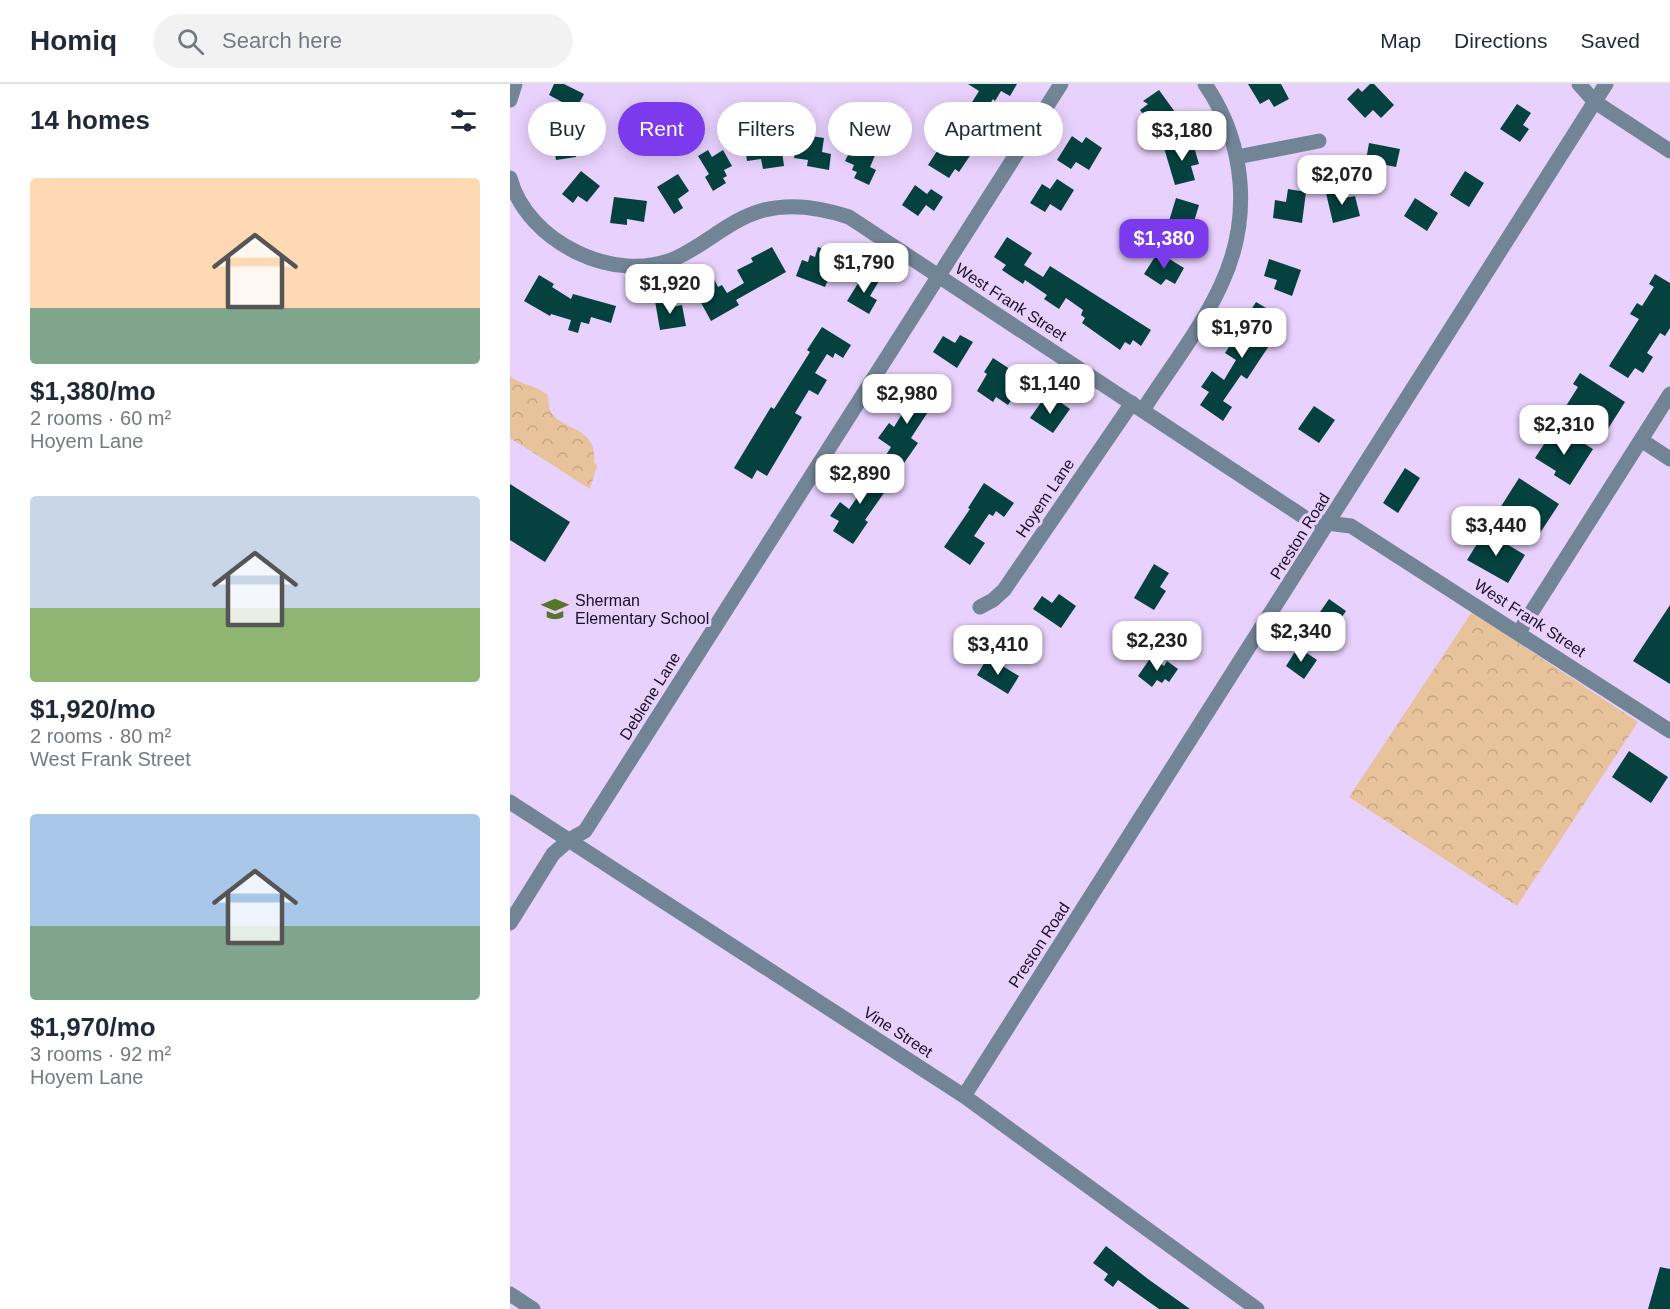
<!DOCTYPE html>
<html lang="en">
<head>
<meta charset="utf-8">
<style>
	:root { --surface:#fff; --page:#f2f2f3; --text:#1f2937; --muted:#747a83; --line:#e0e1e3; --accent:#7c3aed }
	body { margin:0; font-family:Helvetica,sans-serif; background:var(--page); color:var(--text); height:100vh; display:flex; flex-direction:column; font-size:22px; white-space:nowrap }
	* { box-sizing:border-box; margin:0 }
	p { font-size:20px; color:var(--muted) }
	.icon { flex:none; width:33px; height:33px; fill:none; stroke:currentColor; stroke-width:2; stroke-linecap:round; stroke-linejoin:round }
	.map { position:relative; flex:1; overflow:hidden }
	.side { display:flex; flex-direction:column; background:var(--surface); width:510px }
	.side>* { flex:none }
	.top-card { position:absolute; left:18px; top:18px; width:570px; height:54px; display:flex; gap:12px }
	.price { position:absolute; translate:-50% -51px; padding:0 14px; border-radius:12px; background:#fff; color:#222; font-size:20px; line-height:39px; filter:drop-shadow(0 2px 3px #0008) }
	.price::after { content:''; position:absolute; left:50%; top:36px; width:18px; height:14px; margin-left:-9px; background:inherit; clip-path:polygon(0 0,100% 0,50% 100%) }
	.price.selected { background:var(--accent); color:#fff }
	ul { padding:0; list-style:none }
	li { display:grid; align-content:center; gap:12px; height:318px; padding:0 30px }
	li span { display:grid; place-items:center; height:186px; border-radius:6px; color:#555 }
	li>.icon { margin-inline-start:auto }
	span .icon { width:108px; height:108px; fill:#fffc; stroke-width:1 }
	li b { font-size:26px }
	h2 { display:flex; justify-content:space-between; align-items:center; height:72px; padding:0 30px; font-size:26px }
	.pill { padding:0 21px; border-radius:27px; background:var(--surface); box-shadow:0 3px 15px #0003; font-size:21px; line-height:54px }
	.pill.selected { background:var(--accent); color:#fff }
	header { display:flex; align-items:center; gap:36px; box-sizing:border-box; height:84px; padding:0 30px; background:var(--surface); border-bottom:2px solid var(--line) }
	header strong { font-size:28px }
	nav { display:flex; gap:33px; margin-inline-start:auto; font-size:21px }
	.search { width:420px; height:54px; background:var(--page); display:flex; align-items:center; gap:15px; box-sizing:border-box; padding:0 21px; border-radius:33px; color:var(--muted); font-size:22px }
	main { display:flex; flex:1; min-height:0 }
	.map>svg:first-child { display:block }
	.forest { fill:url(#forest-crowns) }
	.building { fill:#05423f }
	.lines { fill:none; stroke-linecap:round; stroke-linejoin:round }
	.minor { stroke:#728597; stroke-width:15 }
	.labels { text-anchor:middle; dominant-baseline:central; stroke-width:6; stroke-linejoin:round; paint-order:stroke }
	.street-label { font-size:16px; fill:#1a1022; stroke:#e8d1fd }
	.poi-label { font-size:16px; fill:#1a1022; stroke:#e8d1fd; text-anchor:start }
</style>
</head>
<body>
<header>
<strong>Homiq</strong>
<div class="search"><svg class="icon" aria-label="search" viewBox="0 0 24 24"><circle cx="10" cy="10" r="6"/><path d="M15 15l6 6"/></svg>Search here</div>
<nav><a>Map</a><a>Directions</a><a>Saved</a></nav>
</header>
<main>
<section class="side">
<h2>14 homes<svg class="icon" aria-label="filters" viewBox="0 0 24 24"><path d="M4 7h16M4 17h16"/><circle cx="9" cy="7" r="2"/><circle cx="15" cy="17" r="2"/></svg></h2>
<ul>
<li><span style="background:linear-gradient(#ffd9b3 70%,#7fa58c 0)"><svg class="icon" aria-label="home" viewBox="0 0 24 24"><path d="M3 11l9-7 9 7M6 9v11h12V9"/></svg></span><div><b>$1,380/mo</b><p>2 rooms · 60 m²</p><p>Hoyem Lane</p></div></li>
<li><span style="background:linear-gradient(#c9d6e8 60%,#8fb573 0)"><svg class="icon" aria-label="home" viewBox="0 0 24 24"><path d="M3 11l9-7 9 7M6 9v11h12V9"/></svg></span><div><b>$1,920/mo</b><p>2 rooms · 80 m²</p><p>West Frank Street</p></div></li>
<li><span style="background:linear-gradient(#a9c7e8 60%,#7fa58c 0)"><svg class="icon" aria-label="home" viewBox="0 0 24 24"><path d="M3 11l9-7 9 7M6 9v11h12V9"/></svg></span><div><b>$1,970/mo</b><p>3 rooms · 92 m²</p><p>Hoyem Lane</p></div></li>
</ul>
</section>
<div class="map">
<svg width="1160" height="1225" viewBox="0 0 1160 1225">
	<defs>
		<pattern id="forest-crowns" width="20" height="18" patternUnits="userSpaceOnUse" patternTransform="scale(1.5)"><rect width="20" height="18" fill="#e8c29b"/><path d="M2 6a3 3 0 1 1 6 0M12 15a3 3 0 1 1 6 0" fill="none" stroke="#c6a685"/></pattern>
	</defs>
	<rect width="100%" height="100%" fill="#e8d1fd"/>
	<path class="forest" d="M0,292C12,302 24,300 38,311C39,316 38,322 40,326C49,347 88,341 84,378L87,382L80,405L0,354Z
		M962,528L1128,638L1007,822L839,713Z"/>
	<path class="building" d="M44,0H54L74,10L62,33L48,26L52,18L39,11Z
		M458,0H507L500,12L491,7L485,17L483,15L466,42L476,48L449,88L445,85L439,94L418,81L433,58L436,60L469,7Z
		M738,0H771L779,15L764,23L759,15L750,20Z
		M860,0H864L884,21L871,34L863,26L855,34L837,15L848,4L852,8Z
		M649,6L673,39L651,55L630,26L638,20L633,17Z
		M1007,20L1021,29L1013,41L1019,45L1010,58L990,45Z
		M63,47L66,73L46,76L44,64L34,65L32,51Z
		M288,50L314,54L312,68L321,70L319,86L297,82L298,76L284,74Z
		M562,52L572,59L576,53L592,64L579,86L566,78L561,85L547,76Z
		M259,53L262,69L272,67L274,82L253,85L251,75L237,77L234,56Z
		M682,56L689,80L681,82L685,96L665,101L654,64Z
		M344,59L366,69L360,83L366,86L359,101L344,94L347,88L342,86L344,81L335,77Z
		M859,59L890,65L886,83L871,80L870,85L855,82Z
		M198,66L202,73L213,66L222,82L214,86L217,92L213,94L216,99L203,107L195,93L199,90L188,72Z
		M71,87L90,102L77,118L68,112L63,119L52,110Z
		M955,87L974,99L959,123L940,111Z
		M168,90L179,107L168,115L173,124L164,130L147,103Z
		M547,95L564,106L551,127L540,120L535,128L520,119L532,100L540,105Z
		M405,101L417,110L421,105L433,113L424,127L416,121L408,132L392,121Z
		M778,105L796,108L792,139L763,134L765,116L776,118Z
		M832,105L834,114L845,112L850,132L823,139L816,109Z
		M104,113L137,117L134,138L117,135V141L100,139Z
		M666,114L689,121L683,141L688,142L681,165L667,161L670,151L656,147Z
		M905,114L928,129L917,147L894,132Z
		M497,153L522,169L514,181L533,193L540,182L641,246L631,262L623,256L620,261L615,258L610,266L572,239L575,234L571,231L573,226L556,214L549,225L534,215L537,211L515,196L513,200L492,186L496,181L484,173Z
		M262,163L276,188L226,216L229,221L201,237L184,206L204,195L208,203L212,201L217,209L234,199L227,186L243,178L241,174Z
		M308,163L329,170L315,203L286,192L292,176L298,178L300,171L305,173Z
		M648,168L674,184L665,200L656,195L651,201L634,190Z
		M759,175L791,186L782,212L764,205L767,196L754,192Z
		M355,188L369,197L360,212L367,216L359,230L337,217Z
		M1145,190L1160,199V244L1155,252L1150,249L1137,269L1143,273L1133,289L1125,284L1118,294L1099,282L1129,235L1120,230L1127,219L1132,222L1144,203L1139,200Z
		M29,191L44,200L42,203L61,215L63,210L106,222L101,239L81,233L79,240L71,238L68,249L58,246L61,236L41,230L40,232L14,217Z
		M160,214L162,223L172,221L176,242L150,246L145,217Z
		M746,218L776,236L737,295L731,291L713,317L722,323L713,337L690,321L699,308L691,303L702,287L714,296L726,276L715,269L724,255L733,261L747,238L737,232Z
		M312,243L341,261L333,274L325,269L323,274L317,270L305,289L317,296L308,311L299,306L285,329L292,333L257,392L247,386L242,395L224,384L261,323L264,325L300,268L297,266Z
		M450,251L463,258L447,284L423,268L433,252L445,259Z
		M483,274L503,287L498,295L510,303L498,321L486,313L483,318L467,307L477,290L474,288Z
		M1070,289L1115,318L1096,348L1056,322L1068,303L1063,300Z
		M404,300L427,314L401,354L408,359L392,382L376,371L381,363L368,354L379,339L384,343L397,322L393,319Z
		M546,315L560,325L543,349L520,334L532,317L540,322Z
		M804,322L825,336L809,359L788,345Z
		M1044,345L1065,358L1067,355L1083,365L1060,401L1044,391L1046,387L1025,374Z
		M353,380L381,399L355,436L358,438L343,460L323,447L329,437L320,432L330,418L339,425L355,402L344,394Z
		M895,384L910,394L888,429L873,419Z
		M1009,394L1049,420L1030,449L990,424Z
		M474,399L504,419L494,433L486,427L483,432L479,430L464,452L475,459L460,481L434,463L460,425L458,424Z
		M0,400L60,438L35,478L0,456Z
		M975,447L1015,471L998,499L957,476Z
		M644,480L659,489L650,503L656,507L644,526L624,514Z
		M549,510L566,522L551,544L523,525L532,512L542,519Z
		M819,515L836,527L825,543L808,531Z
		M1160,521V600L1123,577Z
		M788,563L807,576L794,595L776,582Z
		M478,573L509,592L498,610L467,591Z
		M641,573L654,582L657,577L668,585L659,598L655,595L652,599L647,596L642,603L628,592Z
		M1119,667L1158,693L1141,719L1102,693Z
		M596,1162L638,1195L680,1225H649L608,1196L603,1203L594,1196L598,1190L583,1179Z
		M1150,1183L1160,1185V1225H1138Z"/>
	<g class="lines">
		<path class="minor" d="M1069,0L1085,18L1160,67
			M0,16L5,0
			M727,73L809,57
			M0,94C17,158 105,201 166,174C197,160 220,135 254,126C283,119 311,124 339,133L800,437L841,442L1160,647
			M633,326C659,285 691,245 711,201C742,135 736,60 695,0
			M1131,356L1160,375
			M470,523L483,516L494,506L622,319
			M1009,548L1160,310
			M0,718L454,1012L747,1225
			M0,839L43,770L59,756L75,747L551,0
			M454,1012L1096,0
			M0,1210L23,1225"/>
	</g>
	<defs>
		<g id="school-bare" transform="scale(2.07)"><path d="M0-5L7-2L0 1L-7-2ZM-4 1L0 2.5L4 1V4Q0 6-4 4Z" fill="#57752b" stroke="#e8d1fd" stroke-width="2.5" paint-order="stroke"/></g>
	</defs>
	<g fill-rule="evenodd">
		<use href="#school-bare" x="45" y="525"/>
	</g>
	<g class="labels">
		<g class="street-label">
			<text transform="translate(501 218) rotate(33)">West Frank Street</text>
			<text transform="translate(535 414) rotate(-56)">Hoyem Lane</text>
			<text transform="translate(790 452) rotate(-58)">Preston Road</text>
			<text transform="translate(1020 534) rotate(33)">West Frank Street</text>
			<text transform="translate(140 612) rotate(-58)">Deblene Lane</text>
			<text transform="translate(529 861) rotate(-57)">Preston Road</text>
			<text transform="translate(388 948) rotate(33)">Vine Street</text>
		</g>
		<g class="poi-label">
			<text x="65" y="516">Sherman<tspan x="65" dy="18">Elementary School</tspan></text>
		</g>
	</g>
</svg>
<b class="price" style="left:672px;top:78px">$3,180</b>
<b class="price" style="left:832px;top:122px">$2,070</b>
<b class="price selected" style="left:654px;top:186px">$1,380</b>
<b class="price" style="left:354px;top:210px">$1,790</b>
<b class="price" style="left:160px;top:231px">$1,920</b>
<b class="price" style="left:732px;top:275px">$1,970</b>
<b class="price" style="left:540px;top:331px">$1,140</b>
<b class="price" style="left:397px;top:341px">$2,980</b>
<b class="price" style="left:1054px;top:372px">$2,310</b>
<b class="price" style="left:350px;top:421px">$2,890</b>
<b class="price" style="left:986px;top:473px">$3,440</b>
<b class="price" style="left:791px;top:579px">$2,340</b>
<b class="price" style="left:647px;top:588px">$2,230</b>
<b class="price" style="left:488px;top:592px">$3,410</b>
<div class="top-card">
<a class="pill">Buy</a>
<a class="pill selected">Rent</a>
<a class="pill">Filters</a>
<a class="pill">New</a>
<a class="pill">Apartment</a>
</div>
</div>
</main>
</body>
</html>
